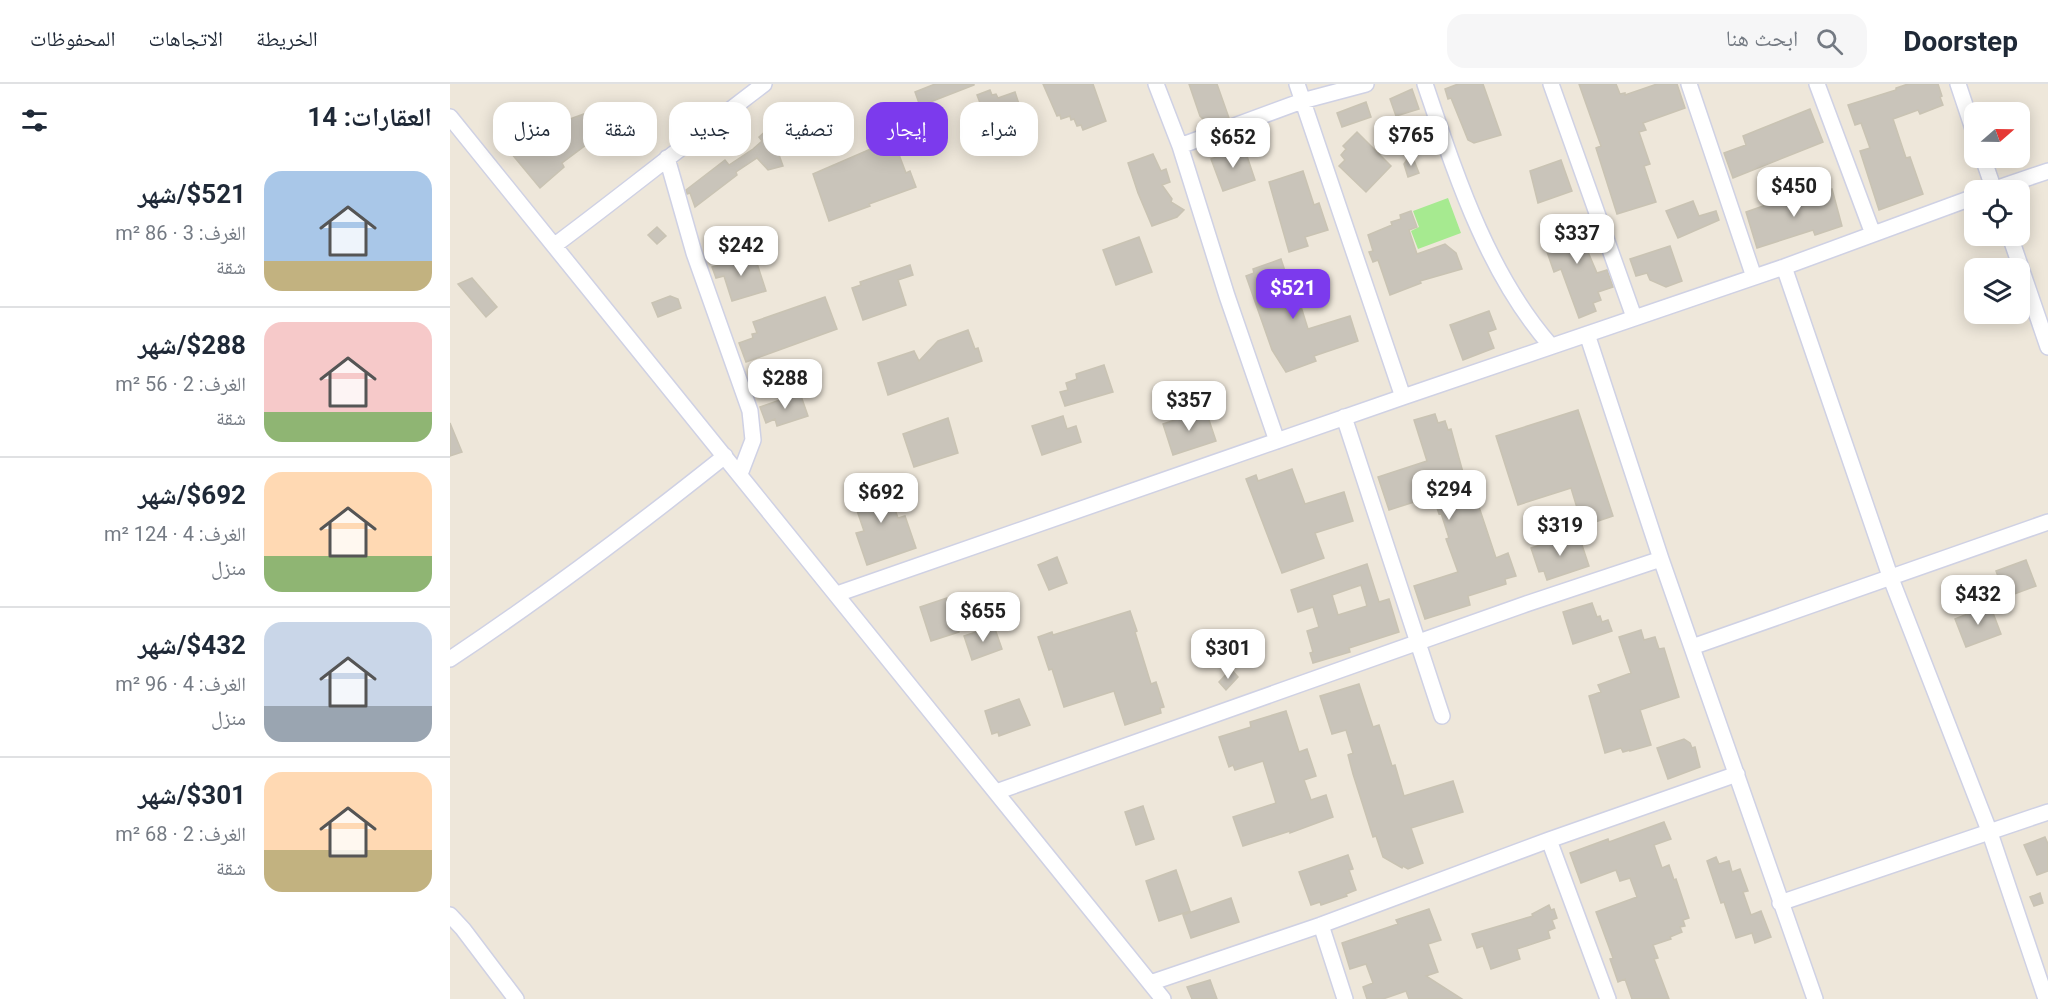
<!DOCTYPE html>
<html lang="ar">
<head>
<meta charset="utf-8">
<style>
	:root { --surface:#fff; --page:#f6f6f7; --text:#1f2937; --muted:#747a83; --line:#e0e1e3; --accent:#7c3aed }
	body { margin:0; font-family:Roboto,"Noto Naskh Arabic",sans-serif; background:var(--page); color:var(--text); direction:rtl; height:100vh; display:flex; flex-direction:column; font-size:22px; white-space:nowrap }
	* { box-sizing:border-box; margin:0 }
	p { font-size:20px; color:var(--muted) }
	.icon { flex:none; width:33px; height:33px; fill:none; stroke:currentColor; stroke-width:2; stroke-linecap:round; stroke-linejoin:round }
	.map { position:relative; flex:1; overflow:hidden; direction:ltr }
	.details { display:flex; flex-direction:column; background:var(--surface); width:450px }
	.details>* { flex:none }
	.top-card { position:absolute; left:18px; top:18px; width:570px; height:54px; direction:rtl; display:flex; gap:12px }
	.needle { width:39px; rotate:70deg }
	.tools { position:absolute; left:1514px; top:18px; display:grid; gap:12px }
	.tools a { display:grid; place-items:center; width:66px; height:66px; border-radius:12px; background:var(--surface); box-shadow:0 3px 15px #0003; font-size:30px }
	.price { position:absolute; translate:-50% -51px; padding:0 14px; border-radius:12px; background:#fff; color:#222; font-size:20px; line-height:39px; filter:drop-shadow(0 2px 3px #0008) }
	.price::after { content:''; position:absolute; left:50%; top:36px; width:18px; height:14px; margin-left:-9px; background:inherit; clip-path:polygon(0 0,100% 0,50% 100%) }
	.price.selected { background:var(--accent); color:#fff }
	ul { padding:0; list-style:none }
	li { display:flex; align-items:center; gap:18px; height:150px; padding:0 18px }
	li+li { border-top:2px solid var(--line) }
	li span { display:grid; place-items:center; flex:none; width:168px; height:120px; border-radius:18px; color:#555 }
	li>.icon { margin-inline-start:auto }
	span .icon { width:72px; height:72px; fill:#fffc; stroke-width:1 }
	li b { font-size:26px }
	h2 { display:flex; justify-content:space-between; align-items:center; height:72px; padding:0 18px; font-size:26px }
	.pill { padding:0 21px; border-radius:18px; background:var(--surface); box-shadow:0 3px 15px #0003; font-size:21px; line-height:54px }
	.pill.selected { background:var(--accent); color:#fff }
	header { display:flex; align-items:center; gap:36px; box-sizing:border-box; height:84px; padding:0 30px; background:var(--surface); border-bottom:2px solid var(--line) }
	header strong { font-size:28px }
	nav { display:flex; gap:33px; margin-inline-start:auto; font-size:21px }
	.search { width:420px; height:54px; background:var(--page); display:flex; align-items:center; gap:15px; box-sizing:border-box; padding:0 21px; border-radius:18px; color:var(--muted); font-size:22px }
	main { display:flex; flex:1; min-height:0 }
	.map>svg:first-child { display:block }
	.green { fill:#a6ea90 }
	.building { fill:#c9c4ba; stroke:#c9c3b3; stroke-width:1.5; fill-rule:evenodd }
	.lines { fill:none; stroke-linecap:round; stroke-linejoin:round }
	.minor-casing { stroke:#cfd1e4; stroke-width:18 }
	.minor { stroke:#fff; stroke-width:15 }
</style>
</head>
<body>
<header>
<strong>Doorstep</strong>
<div class="search"><svg class="icon" aria-label="search" viewBox="0 0 24 24"><circle cx="10" cy="10" r="6"/><path d="M15 15l6 6"/></svg>ابحث هنا</div>
<nav><a>الخريطة</a><a>الاتجاهات</a><a>المحفوظات</a></nav>
</header>
<main>
<div class="map">
<svg width="1598" height="915" viewBox="0 0 1598 915">
	<rect width="100%" height="100%" fill="#eee7da"/>
	<path class="green" d="M998,114L1011,149L968,165L961,147L969,143L963,127Z"/>
	<path class="building" d="M485,0H524V1L470,22L465,8Z
		M593,0H643L656,37L633,46L631,41L627,42L624,35L621,36L620,32L611,35L610,31L607,32Z
		M739,0H767L779,34L764,39L754,36L750,32Z
		M1008,0H1033L1051,51L1024,59L1018,56L1001,14L998,15L995,5Z
		M1129,0H1166L1170,10L1175,9V11L1207,0H1227L1235,24L1193,39L1196,46L1189,48L1200,80L1194,82L1206,118L1167,130L1146,64L1151,62Z
		M1458,0H1488L1492,12L1490,13L1493,21L1470,30L1468,26L1443,35L1456,74L1460,73L1473,110L1429,126L1410,67L1420,64L1411,39L1405,41L1398,21L1446,6V4Z
		M962,5L969,25L946,32L940,15Z
		M540,6L542,11L546,10L548,14L565,8L572,29L557,35L555,28L536,35L527,11Z
		M916,18L921,33L892,43L887,29Z
		M1360,25L1373,58L1283,94L1274,69L1296,61L1293,52Z
		M142,27L152,49L112,79L114,83L90,104L61,69L70,61L111,45L109,39Z
		M318,45L323,51L333,48L339,64L328,68L333,82L318,86L307,74L286,88L287,91L245,123L240,109L237,110L236,106L275,76L279,81L303,65L312,57L309,53Z
		M907,48L941,82L916,108L889,82L895,76L891,71L896,65L893,62Z
		M165,53L170,64L160,68L155,58Z
		M446,54L451,67L448,68L456,89L460,87L466,103L419,120L420,122L379,137L363,90Z
		M794,63L805,96L773,107L761,75Z
		M961,69L969,89L958,93L954,80Z
		M703,70L711,87L716,85L720,98L712,101L722,115L721,118L734,126L727,133L702,142L688,109L678,79Z
		M1111,76L1122,107L1088,119L1080,87Z
		M853,87L864,121L869,119L878,146L855,153L858,162L839,168L819,98Z
		M1382,105L1392,142L1365,151L1363,146L1307,164L1296,128L1336,114L1338,120Z
		M1243,117L1249,132L1266,127L1269,136L1228,154L1216,127Z
		M961,127L967,143L959,146L967,170L995,160L1006,169L1012,185L970,197L971,199L940,211L928,176L923,178L919,168L923,167L918,151L942,141L941,138L951,135L950,131Z
		M1129,132L1142,166L1138,168L1147,189L1157,186L1163,203L1148,208L1151,216L1143,219L1146,227L1129,234L1111,185L1104,188L1095,162L1104,158L1098,143Z
		M207,143L216,152L207,160L198,151Z
		M689,153L702,188L666,201L653,166Z
		M1220,162L1232,197L1216,203L1200,196L1197,189L1186,192L1180,175Z
		M304,170L316,207L282,217L274,192L266,194L262,183Z
		M831,175L844,214L848,213L858,245L900,232L908,257L864,272L866,277L836,288L822,266L796,192L804,189L803,185Z
		M460,181L463,191L448,196L456,221L413,236L402,204L411,201L410,198Z
		M22,194L47,223L36,233L8,200Z
		M220,212L228,215L231,224L208,233L202,219Z
		M375,213L387,245L296,278L289,259L303,254L302,250L307,249L303,238Z
		M1039,227L1046,245L1038,248L1044,264L1013,276L1000,241Z
		M518,246L525,265L528,264L532,277L438,311L428,279L464,267L469,277L488,257Z
		M654,281L663,308L615,322L610,308L618,306L616,299L627,295L626,290Z
		M350,309L358,332L327,342L325,335L316,339L310,323Z
		M752,324L754,331L757,330L766,357L723,371L713,340L742,330L741,328Z
		M1128,326L1163,432L1145,438L1143,433L1131,437L1121,404L1068,421L1046,352Z
		M985,330L988,339L995,337L998,346L1001,345L1017,403L1022,402L1046,474L1058,469L1066,492L1055,495L1056,500L1018,512L1020,521L975,535L964,502L1008,488L996,455L999,454L991,429L989,430L983,412L939,426L928,393L977,377L964,336Z
		M613,332L617,345L626,342L631,358L592,371L582,342Z
		M498,334L508,369L464,383L453,350Z
		M0,339L12,368L0,372Z
		M842,385L855,420L894,408L903,437L865,449L874,474L832,489L796,395L806,391L808,397Z
		M441,395L445,409L440,411L448,434L455,432L466,464L417,481L406,449L414,447L401,409Z
		M1128,449L1139,482L1097,496L1094,487L1089,488L1081,464Z
		M607,473L617,499L599,506L588,481Z
		M1576,476L1586,502L1556,513L1546,487Z
		M917,480L929,518L939,515L949,548L899,564L900,568L863,579L860,569L863,568L857,547L869,543L863,523L848,528L841,506ZM911,501L917,522L888,531L882,511Z
		M497,514L509,548L481,557L470,523Z
		M1142,519L1147,533L1150,532L1152,538L1158,536L1162,547L1123,560L1113,528Z
		M1540,521L1551,550L1516,563L1505,535Z
		M680,527L687,547L685,548L701,600L706,598L714,623L710,624L711,629L675,641L664,607L614,623L602,585L599,586L588,553L602,548L603,551Z
		M544,542L552,565L522,576L514,552Z
		M1191,546L1194,556L1205,553L1209,565L1214,564L1229,613L1190,626L1201,661L1180,667V666L1173,668L1171,664L1155,669L1139,612L1151,608L1148,601L1181,589L1169,553Z
		M781,585L788,593L776,606L769,598Z
		M909,600L923,643L929,641L942,682L945,681L954,712L1003,697L1013,728L961,744L973,779L958,785L953,782L952,784L933,773L926,752L923,753L903,690L898,671L903,669L896,646L882,650L870,612Z
		M569,615L580,641L549,652L548,648L542,650L535,627Z
		M836,627L849,668L857,665L866,692L854,696L861,716L876,711L883,733L840,749V747L793,762L783,733L826,719L813,677L785,686L783,681L779,683L769,653L801,643L800,638Z
		M1234,655L1240,659L1242,664L1245,663L1250,683L1218,695L1207,664Z
		M693,722L704,755L686,761L675,728Z
		M1214,738L1221,755L1204,761L1212,784L1219,781L1224,796L1226,795L1239,834L1233,836L1235,842L1230,843L1232,848L1220,853L1221,855L1203,861L1208,874L1204,875L1219,915H1182L1175,895L1168,898L1160,875L1163,874L1146,828L1187,813L1180,794L1170,797L1166,786L1131,799L1120,769L1158,755L1159,758Z
		M1595,753L1598,760V787L1587,791L1574,761Z
		M898,771L903,785L899,786L906,806L896,810L897,812L871,821L870,818L861,821L849,788Z
		M1266,773L1269,780L1279,777L1282,788L1290,785L1298,807L1293,808L1301,831L1311,827L1321,853L1305,859L1302,849L1286,854L1274,818L1271,819L1257,777Z
		M726,786L740,827L709,837L696,797Z
		M1590,809L1593,819L1584,822L1580,813Z
		M781,814L789,838L741,854L733,831Z
		M1099,821L1101,826L1104,825L1107,834L1102,836L1105,844L1098,847L1100,854L1067,865L1070,875L1041,885L1033,862L1027,864L1022,850L1083,832L1082,830Z
		M979,825L991,856L978,860L988,888L976,892L1012,915H959L956,907L933,915H917L913,903L923,899L916,880L900,885L892,859L948,840L946,836Z
		M760,896L767,915H742L737,903Z"/>
	<g class="lines">
		<g class="minor-casing">
			<path id="minor" d="M706,0L730,62L777,212L827,357
				M847,0L953,313
				M975,0C1006,91 1037,189 1101,262
				M1101,0L1184,233
				M1239,0L1304,193
				M1367,0L1423,150
				M1508,0L1524,48
				M0,33L713,915
				M730,62L852,17L916,0
				M217,74L244,169L300,327L303,356L290,390
				M1533,74L1544,106
				M1542,106L1598,87
				M1560,152L1598,263
				M105,161C176,108 244,53 314,0
				M1334,183L1440,492L1540,749L1596,915
				M1137,250L1211,475L1365,915
				M894,333L992,632
				M387,510L953,313L1334,183L1524,113
				M1242,563L1598,438
				M0,575C95,512 186,443 275,372
				M546,708L1076,520L1211,475
				M1099,756L1158,915
				M1330,819L1598,728
				M0,831L13,845L66,915
				M871,841L895,915
				M700,899L871,841L1099,756L1287,690"/>
		</g>
		<use href="#minor" class="minor"/>
	</g>
</svg>
<div class="tools">
<a><svg class="needle" viewBox="-14 -14 28 28"><path d="M0-13l5 13h-10z" fill="#e53935"/><path d="M0 13l5-13h-10z" fill="#747a83"/></svg></a>
<a><svg class="icon" aria-label="locate" viewBox="0 0 24 24"><circle cx="12" cy="12" r="6"/><path d="M12 2v4M12 18v4M2 12h4M18 12h4"/></svg></a>
<a><svg class="icon" aria-label="layers" viewBox="0 0 24 24"><path d="M12 4l9 5-9 5-9-5zM3 14l9 5 9-5"/></svg></a>
</div>
<b class="price" style="left:961px;top:83px">$765</b>
<b class="price" style="left:783px;top:85px">$652</b>
<b class="price" style="left:1344px;top:134px">$450</b>
<b class="price" style="left:1127px;top:181px">$337</b>
<b class="price" style="left:291px;top:193px">$242</b>
<b class="price selected" style="left:843px;top:236px">$521</b>
<b class="price" style="left:335px;top:326px">$288</b>
<b class="price" style="left:739px;top:348px">$357</b>
<b class="price" style="left:999px;top:437px">$294</b>
<b class="price" style="left:431px;top:440px">$692</b>
<b class="price" style="left:1110px;top:473px">$319</b>
<b class="price" style="left:1528px;top:542px">$432</b>
<b class="price" style="left:533px;top:559px">$655</b>
<b class="price" style="left:778px;top:596px">$301</b>
<div class="top-card">
<a class="pill">شراء</a>
<a class="pill selected">إيجار</a>
<a class="pill">تصفية</a>
<a class="pill">جديد</a>
<a class="pill">شقة</a>
<a class="pill">منزل</a>
</div>
</div>
<section class="details">
<h2>العقارات: 14<svg class="icon" aria-label="filters" viewBox="0 0 24 24"><path d="M4 7h16M4 17h16"/><circle cx="9" cy="7" r="2"/><circle cx="15" cy="17" r="2"/></svg></h2>
<ul>
<li><span style="background:linear-gradient(#a9c7e8 75%,#c2b280 0)"><svg class="icon" aria-label="home" viewBox="0 0 24 24"><path d="M3 11l9-7 9 7M6 9v11h12V9"/></svg></span><div><b>$521/شهر</b><p>الغرف: 3 · 86 m²</p><p>شقة</p></div></li>
<li><span style="background:linear-gradient(#f6c9c9 75%,#8fb573 0)"><svg class="icon" aria-label="home" viewBox="0 0 24 24"><path d="M3 11l9-7 9 7M6 9v11h12V9"/></svg></span><div><b>$288/شهر</b><p>الغرف: 2 · 56 m²</p><p>شقة</p></div></li>
<li><span style="background:linear-gradient(#ffd9b3 70%,#8fb573 0)"><svg class="icon" aria-label="home" viewBox="0 0 24 24"><path d="M3 11l9-7 9 7M6 9v11h12V9"/></svg></span><div><b>$692/شهر</b><p>الغرف: 4 · 124 m²</p><p>منزل</p></div></li>
<li><span style="background:linear-gradient(#c9d6e8 70%,#9aa5b1 0)"><svg class="icon" aria-label="home" viewBox="0 0 24 24"><path d="M3 11l9-7 9 7M6 9v11h12V9"/></svg></span><div><b>$432/شهر</b><p>الغرف: 4 · 96 m²</p><p>منزل</p></div></li>
<li><span style="background:linear-gradient(#ffd9b3 65%,#c2b280 0)"><svg class="icon" aria-label="home" viewBox="0 0 24 24"><path d="M3 11l9-7 9 7M6 9v11h12V9"/></svg></span><div><b>$301/شهر</b><p>الغرف: 2 · 68 m²</p><p>شقة</p></div></li>
</ul>
</section>
</main>
</body>
</html>
